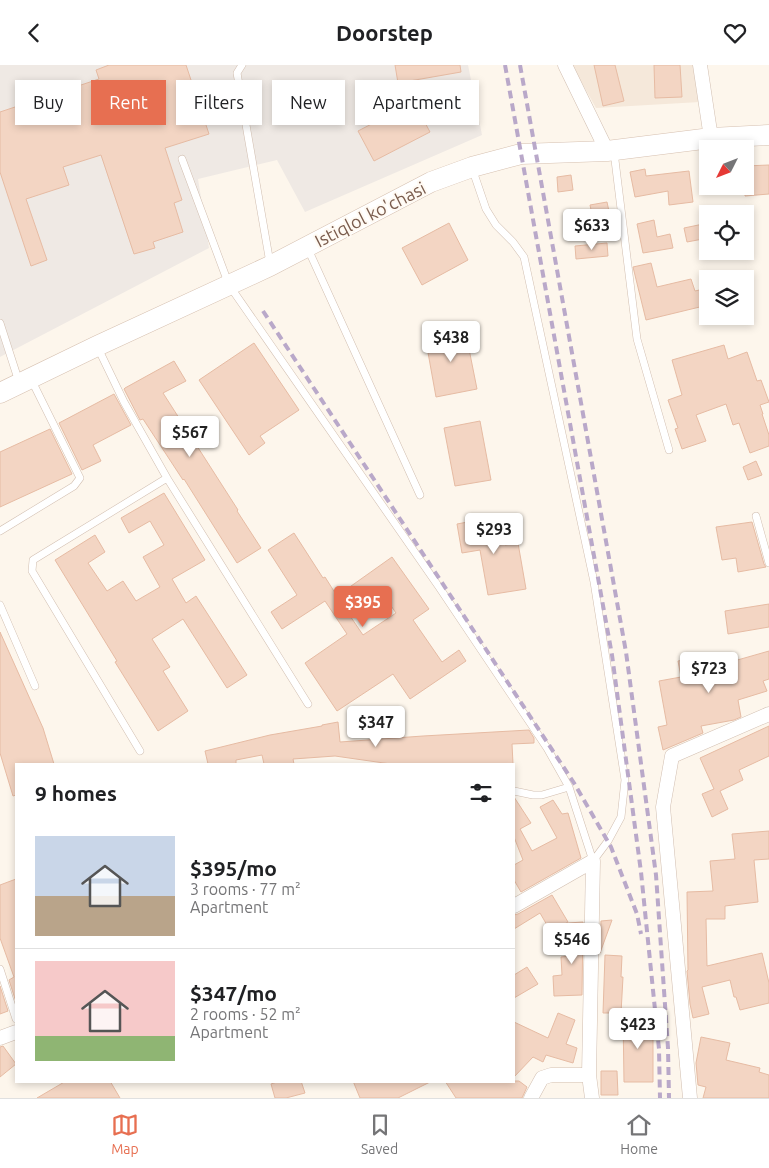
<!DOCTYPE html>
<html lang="en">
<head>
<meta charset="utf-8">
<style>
	:root { --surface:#fff; --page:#f2f2f2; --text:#202124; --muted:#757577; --line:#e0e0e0; --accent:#e76f51 }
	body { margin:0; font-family:Ubuntu,sans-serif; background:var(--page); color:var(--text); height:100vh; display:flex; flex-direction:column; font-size:19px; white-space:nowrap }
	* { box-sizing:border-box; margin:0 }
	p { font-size:16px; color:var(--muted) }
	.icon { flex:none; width:28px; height:28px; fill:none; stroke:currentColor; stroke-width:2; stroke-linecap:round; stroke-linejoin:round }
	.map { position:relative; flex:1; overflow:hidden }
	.side { position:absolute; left:15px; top:698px; width:500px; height:320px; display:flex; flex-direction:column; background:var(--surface); border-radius:0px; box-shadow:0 2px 8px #0003 }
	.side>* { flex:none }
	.top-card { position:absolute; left:15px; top:15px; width:500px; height:45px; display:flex; gap:10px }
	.needle { width:32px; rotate:228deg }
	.controls { position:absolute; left:699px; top:75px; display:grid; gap:10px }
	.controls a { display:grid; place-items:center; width:55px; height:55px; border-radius:0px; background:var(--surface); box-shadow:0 2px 8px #0003; font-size:25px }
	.price { position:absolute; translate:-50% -42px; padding:0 11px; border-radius:5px; background:#fff; color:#222; font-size:16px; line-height:32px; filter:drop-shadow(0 1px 2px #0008) }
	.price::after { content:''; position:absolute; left:50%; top:30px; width:15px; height:11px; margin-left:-8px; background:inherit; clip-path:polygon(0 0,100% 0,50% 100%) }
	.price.current { background:var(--accent); color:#fff }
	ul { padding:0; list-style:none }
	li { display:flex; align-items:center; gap:15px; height:125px; padding:0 20px }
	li+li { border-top:1px solid var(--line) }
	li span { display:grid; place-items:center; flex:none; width:140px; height:100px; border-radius:0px; color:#555 }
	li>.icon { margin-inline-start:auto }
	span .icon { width:60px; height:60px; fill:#fffc; stroke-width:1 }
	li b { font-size:21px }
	h2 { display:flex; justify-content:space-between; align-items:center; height:60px; padding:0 20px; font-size:21px }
	.pill { padding:0 18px; border-radius:0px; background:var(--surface); box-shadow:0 2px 8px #0003; font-size:18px; line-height:45px }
	.pill.current { background:var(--accent); color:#fff }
	header { display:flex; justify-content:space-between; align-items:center; height:65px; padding:0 20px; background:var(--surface); font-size:22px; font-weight:600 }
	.tab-bar { display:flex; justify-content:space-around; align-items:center; height:70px; border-top:1px solid var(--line); background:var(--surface); font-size:14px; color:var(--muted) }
	.tab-bar a { display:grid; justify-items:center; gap:2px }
	.tab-bar .current { color:var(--accent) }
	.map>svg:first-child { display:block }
	.residential { fill:#f5e8da }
	.industrial { fill:#efe9e4 }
	.building { fill:#f3d5c3; stroke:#e6bba3; fill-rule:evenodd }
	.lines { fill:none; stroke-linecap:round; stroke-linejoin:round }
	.lane-casing { stroke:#d1beb0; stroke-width:8 }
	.street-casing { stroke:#d1beb0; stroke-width:15 }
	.secondary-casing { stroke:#d6c0b0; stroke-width:21 }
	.lane { stroke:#fff; stroke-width:7 }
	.street { stroke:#fff; stroke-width:14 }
	.secondary { stroke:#fff; stroke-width:20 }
	.rail { stroke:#b9a8c9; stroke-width:4; stroke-dasharray:8 5; stroke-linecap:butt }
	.labels { text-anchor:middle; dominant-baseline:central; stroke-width:4; stroke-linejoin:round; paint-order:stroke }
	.street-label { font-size:18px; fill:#7a5c4d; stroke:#fffaf3 }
</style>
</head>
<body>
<header><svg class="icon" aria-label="back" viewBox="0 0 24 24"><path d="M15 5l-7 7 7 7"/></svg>Doorstep<svg class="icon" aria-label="heart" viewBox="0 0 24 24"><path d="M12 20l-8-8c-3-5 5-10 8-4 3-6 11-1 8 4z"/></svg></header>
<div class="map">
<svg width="769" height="1033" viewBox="0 0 769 1033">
	<rect width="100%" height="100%" fill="#fdf6ec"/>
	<path class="residential" d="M572,0H699L700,37L596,43Z"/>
	<path class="industrial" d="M0,0H468L482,70L305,147L277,95L198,114L209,183L0,292Z"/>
	<path class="building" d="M109,0H186L209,69L165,83L182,135L174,138L183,167L153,177L155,183L134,189L101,90L63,102L69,120L26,134L47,195L31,201L0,107V47L99,14L96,5Z
		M395,0H460L461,7L398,18Z
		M594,0H615L624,36L603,41Z
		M654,0H680L682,32L655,33Z
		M414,37L430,67L374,96L358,66Z
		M769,100V129L745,131V101Z
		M645,104L646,111L689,106L693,137L669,140L668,126L635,132L630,107Z
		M571,110L573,125L558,127L557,112Z
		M607,137L610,151L593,154L590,140Z
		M654,155L657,172L670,169L673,183L643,188L637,159Z
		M449,158L468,195L422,220L402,183Z
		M708,158V173L687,177L684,163Z
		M607,178L608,191L576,194L575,181Z
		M651,198L657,222L691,214L695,226L708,223V240L646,255L633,202Z
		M465,264L477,324L436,332L425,271Z
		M254,278L299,345L260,371L265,378L249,390L199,315Z
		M724,280L728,294L747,287L757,316L761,315L769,337L760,340L763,349H762L769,370V381L750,388L739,358L733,360L726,339L696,350L706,376L682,384L675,364L678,363L668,335L682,330L672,295Z
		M174,296L186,316L163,328L238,445L237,446L261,483L237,498L184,414L183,415L143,354L140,355L124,324L125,323Z
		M114,329L131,360L93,380L101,396L82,405L59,358Z
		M480,356L491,415L455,421L444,363Z
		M50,364L72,409L0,442V387Z
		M756,396L762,410L748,415L743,402Z
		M164,428L205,495L172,514L186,538L196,531L247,610L227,623L183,554L152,574L170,602L163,606L188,646L158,666L115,597L117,596L55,495L95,470L105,487L88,498L107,526L123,516L136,536L160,522L143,492L164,480L150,456L129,468L121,453Z
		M499,451L505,480L518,478L526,524L488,530L480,485L462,488L457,459Z
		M752,457L764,499L766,502L738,507L736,493L722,495L716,462Z
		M294,468L323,513L325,512L337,531L392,492L429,544L413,555L442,597L459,585L466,596L410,634L393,609L337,646L305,598L347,569L325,536L282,564L271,547L297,530L268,485ZM378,522L396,548L363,570L346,545Z
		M769,539V562L728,569L725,546Z
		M0,567L43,663L54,699H16V730L13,731L0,688Z
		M769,586V614L763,616L767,626L738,635L741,652L734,655L701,661L703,668L663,685L658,662L667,660L659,616L681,612L678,596L704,591V597L726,593L727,598Z
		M338,657L340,677L423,671L529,665L534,673V678L512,679L513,699H391L335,691L293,694L294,699H264L262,690L236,695V699H208L205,686L270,670L322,661V660Z
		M769,661V691L739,705L743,715L720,726L728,744L712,752L702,729L714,724L700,693Z
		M514,732L531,758L520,764L532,786L557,773L540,742L553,735L562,749L568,748L581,793L521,827L514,815V800L523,795L514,772Z
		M769,766V794L754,795L758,837L725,841V854H706L707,901L762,888L769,918V938L740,945L736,932H734L730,915L702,922L709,949L693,953L690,939L687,906L688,905L687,827L713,826L710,796L735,794L732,769Z
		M16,814V937L9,915L14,912L0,873V820Z
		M552,830L568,857L551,867L540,848L514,864V850L518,849Z
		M612,855L600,888L601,856Z
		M583,857L582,930L554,931L553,911L562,910L561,892L570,891L568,858Z
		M605,890L622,891L621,912H623L621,948H603Z
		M527,902L538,919L514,933V910Z
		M0,921L8,946L0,949Z
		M558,948L575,955L566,979L577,983L573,998L546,990L543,997L533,992L514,1012V957L548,973Z
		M646,949V965H653V1017H624L623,950Z
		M701,972L730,978L726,995L760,1003L759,1007L769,1010V1033H703L706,1022L698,1020L696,998Z
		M3,981L16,999L0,1012V982Z
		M601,1006H617L618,1030H601Z
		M66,1016H110L120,1033H37Z
		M280,1016H301L305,1028L286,1033H275L271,1019Z
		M353,1016H432L398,1033H360Z
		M445,1016H519L527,1022L522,1033H456Z"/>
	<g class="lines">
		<g class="lane-casing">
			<path id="lane" d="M242,0L237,8L270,198
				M614,87L637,274L669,385
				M182,94L229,220L439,522L547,683L569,722L593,796
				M472,103L486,144L496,160L513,177L524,192L594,517L625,715L621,752L608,776L593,796
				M308,184L420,430
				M0,258L19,317
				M97,281L124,337L167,413L33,495L32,506L140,686
				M167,413L308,639
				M756,451L769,498
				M0,466L74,421L80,413L31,314
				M0,540L35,621
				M514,726L533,730H542L569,722
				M0,904L16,954"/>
		</g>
		<g class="street-casing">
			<path id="street" d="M565,0L607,86
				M700,0L711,73
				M514,841L593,796L589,1010L592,1033
				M0,973L16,967
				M531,1033L542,1013L551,1010H589
				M690,1033L663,742L672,691L769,649"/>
		</g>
		<g class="secondary-casing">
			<path id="secondary" d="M0,328L97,281L270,201L431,117L472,102L521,89L607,86L711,73L769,70"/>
		</g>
		<use href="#lane" class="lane"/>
		<use href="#street" class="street"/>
		<use href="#secondary" class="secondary"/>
		<path class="rail" d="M505,0L612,590L641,807L659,984L660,1033
			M520,0L626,587L656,810L668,983L669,1033
			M263,246L574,718L611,782L637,849L641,869"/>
	</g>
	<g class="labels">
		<g class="street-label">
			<text transform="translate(370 149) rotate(-27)">Istiqlol ko'chasi</text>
		</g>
	</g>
</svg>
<div class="controls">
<a><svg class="needle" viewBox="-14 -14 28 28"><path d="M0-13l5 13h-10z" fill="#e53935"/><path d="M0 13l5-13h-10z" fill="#757577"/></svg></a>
<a><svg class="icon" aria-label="locate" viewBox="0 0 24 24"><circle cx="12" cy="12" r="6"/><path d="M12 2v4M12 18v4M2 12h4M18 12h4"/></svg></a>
<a><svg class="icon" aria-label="layers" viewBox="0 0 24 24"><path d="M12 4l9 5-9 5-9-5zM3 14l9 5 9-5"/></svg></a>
</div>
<b class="price" style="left:592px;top:186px">$633</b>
<b class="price" style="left:451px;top:298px">$438</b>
<b class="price" style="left:190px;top:393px">$567</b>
<b class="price" style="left:494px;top:490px">$293</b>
<b class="price current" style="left:363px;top:563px">$395</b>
<b class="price" style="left:709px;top:629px">$723</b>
<b class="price" style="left:376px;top:683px">$347</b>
<b class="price" style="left:572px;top:900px">$546</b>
<b class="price" style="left:638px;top:985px">$423</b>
<div class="top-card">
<a class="pill">Buy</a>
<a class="pill current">Rent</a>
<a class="pill">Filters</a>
<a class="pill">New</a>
<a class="pill">Apartment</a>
</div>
<section class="side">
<h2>9 homes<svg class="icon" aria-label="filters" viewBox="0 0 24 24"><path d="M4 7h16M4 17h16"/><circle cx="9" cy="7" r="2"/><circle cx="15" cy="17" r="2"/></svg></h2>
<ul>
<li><span style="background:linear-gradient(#c9d6e8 60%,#b9a48a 0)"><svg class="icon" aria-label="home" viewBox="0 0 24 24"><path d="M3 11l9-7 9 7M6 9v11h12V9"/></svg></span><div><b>$395/mo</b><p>3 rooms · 77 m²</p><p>Apartment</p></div></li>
<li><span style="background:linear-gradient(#f6c9c9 75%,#8fb573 0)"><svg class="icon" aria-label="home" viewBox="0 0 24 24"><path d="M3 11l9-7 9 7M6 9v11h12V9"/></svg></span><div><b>$347/mo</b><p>2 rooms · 52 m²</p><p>Apartment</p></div></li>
</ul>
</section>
</div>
<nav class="tab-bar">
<a class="current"><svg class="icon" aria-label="map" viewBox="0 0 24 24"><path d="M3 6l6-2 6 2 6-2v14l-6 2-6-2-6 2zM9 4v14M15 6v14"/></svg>Map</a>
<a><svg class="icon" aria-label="saved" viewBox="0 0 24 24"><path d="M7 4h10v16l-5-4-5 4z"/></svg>Saved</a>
<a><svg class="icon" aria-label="home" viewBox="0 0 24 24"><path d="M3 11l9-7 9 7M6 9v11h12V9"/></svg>Home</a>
</nav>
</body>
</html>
